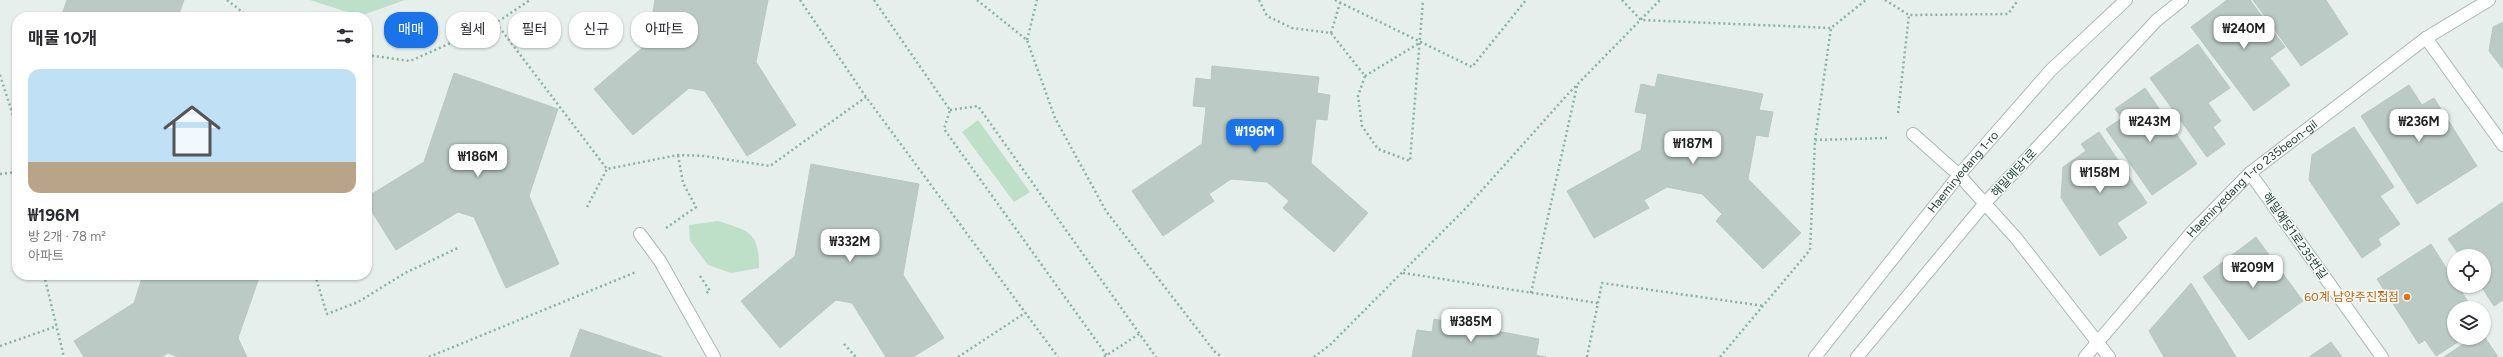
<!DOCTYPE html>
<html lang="ko">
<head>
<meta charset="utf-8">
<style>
	:root { --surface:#fff; --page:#f2f2f3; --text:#2b2b33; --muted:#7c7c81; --accent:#1a73e8 }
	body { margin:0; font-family:Figtree,"Noto Sans KR",sans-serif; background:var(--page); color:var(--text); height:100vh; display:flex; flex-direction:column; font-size:15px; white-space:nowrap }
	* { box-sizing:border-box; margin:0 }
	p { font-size:13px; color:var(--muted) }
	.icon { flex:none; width:22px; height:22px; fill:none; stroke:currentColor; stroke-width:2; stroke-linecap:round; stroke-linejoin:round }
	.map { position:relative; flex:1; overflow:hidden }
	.side { position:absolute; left:12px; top:12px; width:360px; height:268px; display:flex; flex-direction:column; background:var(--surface); border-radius:16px; box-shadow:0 1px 3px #0004 }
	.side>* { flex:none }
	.guide { position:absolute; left:384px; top:12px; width:380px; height:36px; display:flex; gap:8px }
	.fabs { position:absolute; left:2447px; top:249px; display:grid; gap:8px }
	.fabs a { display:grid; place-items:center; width:44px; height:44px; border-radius:50%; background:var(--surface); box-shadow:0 1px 3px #0004; font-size:20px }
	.price { position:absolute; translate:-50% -34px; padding:0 9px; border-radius:8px; background:#fff; color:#222; font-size:13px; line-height:26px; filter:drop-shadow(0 1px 2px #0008) }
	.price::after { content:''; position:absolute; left:50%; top:24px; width:12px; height:9px; margin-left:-6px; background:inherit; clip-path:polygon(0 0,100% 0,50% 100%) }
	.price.current { background:var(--accent); color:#fff }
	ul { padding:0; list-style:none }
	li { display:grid; align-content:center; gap:8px; height:212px; padding:0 16px }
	li span { display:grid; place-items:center; height:124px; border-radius:12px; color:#555 }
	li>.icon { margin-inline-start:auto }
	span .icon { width:72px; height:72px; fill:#fffc; stroke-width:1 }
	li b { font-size:17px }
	h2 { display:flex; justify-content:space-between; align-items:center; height:48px; padding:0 16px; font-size:17px }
	.tag { padding:0 14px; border-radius:16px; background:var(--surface); box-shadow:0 1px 3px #0004; font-size:14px; line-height:36px }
	.tag.current { background:var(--accent); color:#fff }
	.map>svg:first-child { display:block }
	.green { fill:#bfe0c8 }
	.building { fill:#bbcac4; stroke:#b8c9c2 }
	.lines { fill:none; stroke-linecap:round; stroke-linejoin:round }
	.service-casing { stroke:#a8b8b2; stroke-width:14 }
	.minor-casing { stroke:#a8b8b2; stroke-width:14 }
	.tertiary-casing { stroke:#a8b8b2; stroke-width:14 }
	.path { stroke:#86b3a5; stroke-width:2.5; stroke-dasharray:2 3; stroke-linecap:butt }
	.service { stroke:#fff; stroke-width:12 }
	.minor { stroke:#fff; stroke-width:12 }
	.tertiary { stroke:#fff; stroke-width:12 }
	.food-dot { fill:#e8710a; stroke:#f7fbf9; stroke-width:1.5 }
	.labels { text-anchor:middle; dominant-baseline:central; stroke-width:3; stroke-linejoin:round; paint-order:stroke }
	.street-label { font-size:12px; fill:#24423a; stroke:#f7fbf9 }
	.food-label { font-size:12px; fill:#c56008; stroke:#f7fbf9; text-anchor:end }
</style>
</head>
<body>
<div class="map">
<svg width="2503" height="357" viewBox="0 0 2503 357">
	<rect width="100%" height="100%" fill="#e6efeb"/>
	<path class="green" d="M310,0H405L360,16Z
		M978,120L1030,192L1014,202L962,132Z
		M718,221C749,231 759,231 759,268L731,273L708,265L690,241L689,225Z"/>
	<path class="building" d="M67,0H184L178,17H61Z
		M655,0H768L756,62L796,125L747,156L705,91L689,88L633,135L594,89L648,43Z
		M2227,0H2250L2285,47L2270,58L2290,85L2254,111L2191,27Z
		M2253,0H2326L2348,34L2301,66Z
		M2503,22V69L2489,51L2493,27Z
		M2198,44L2230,88L2208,103L2221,121L2213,127L2225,144L2207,157L2150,78Z
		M1212,66L1319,77L1317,93L1330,95L1327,120L1316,119L1311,163L1368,213L1334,252L1283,208L1289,201L1267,182L1231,179L1209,194L1214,201L1163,236L1132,191L1202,144L1206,107L1193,106L1196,78L1211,80Z
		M454,73L558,109L529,196L559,264L506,288L474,217L458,212L396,250L367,204V197L424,162Z
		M1658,74L1763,94L1759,110L1773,112L1768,137L1756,135L1748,179L1801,233L1763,269L1716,221L1722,214L1702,194L1667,187L1644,200L1649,208L1594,238L1567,191L1641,150L1647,114L1635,112L1641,84L1655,87Z
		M2409,85L2422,105L2434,98L2477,166L2417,204L2361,116Z
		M2145,88L2197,164L2152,195L2106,129L2122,118L2115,109Z
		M2354,127L2394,187L2380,196L2400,224L2378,239L2381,245L2362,258L2309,180L2312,155Z
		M2099,132L2147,203L2117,223L2127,238L2100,256L2061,198L2063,167L2086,151L2081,144Z
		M811,164L919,184L903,275L944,338L913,357H886L852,303L836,300L780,348L741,301L795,256Z
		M2503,202V300L2494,306L2481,286H2484V256H2460L2448,239Z
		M2256,237L2303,301L2249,340L2203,277Z
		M2431,244L2454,280V286H2458L2472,308H2454V338H2464L2436,356L2425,340L2419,344L2377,279Z
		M143,275H260L238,338L247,357H178L168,353L162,357H84L74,341L134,303Z
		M2191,283L2236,357H2164L2149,331Z
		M1434,319L1539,339L1536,355L1546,357H1412L1417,330L1432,332Z
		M580,329L663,357H570Z
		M2484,336L2498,357H2444L2472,338H2484Z
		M2331,342L2342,357H2309Z"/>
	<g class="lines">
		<g class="service-casing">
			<path id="service" d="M1913,134L1959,175
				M640,234L660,261L714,357"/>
		</g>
		<g class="minor-casing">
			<g id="minor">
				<path d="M2426,38L2503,145"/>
				<path d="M2250,173L2382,357"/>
				<path d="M1959,175L2016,238L2109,357"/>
				<path id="s1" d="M2085,357L2192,232L2250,173L2426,38L2489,0"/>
			</g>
		</g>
		<g class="tertiary-casing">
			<g id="tertiary">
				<path id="s2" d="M1815,357L1959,175L2051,70L2126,0"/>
				<path d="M1857,357L1986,202L2157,20L2182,0"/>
			</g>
		</g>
		<path class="path" d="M227,0L249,17
			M800,0L866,97L1058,357
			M874,0L950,110L944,129L1108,357
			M977,0L1027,40L1055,118L1106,211L1215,352L1222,357
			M1259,0L1267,16L1292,28L1331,33L1365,76L1358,96L1362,126L1378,149L1410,161L1423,0
			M1335,0L1472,67L1526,0
			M1622,0L1641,20L1831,28
			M1885,0L1909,15
			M496,23L607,169L678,155L704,156L770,166L866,97
			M1331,33L1340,3
			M1027,40L1037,0
			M367,55L410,61L496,23L530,0
			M0,75L17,128
			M1365,76L1421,42
			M950,110L978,106L1156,357
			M1898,113L1909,15L2008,14L2018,0
			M1815,140L1831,28L1866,0
			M0,174L17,172
			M587,207L607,169
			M666,228L696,207L683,183L678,155
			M1403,273L1598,303
			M44,275L64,357
			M315,275L327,314L358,302L405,273L460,247
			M700,276L710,291L706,293
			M1531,293L1577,86
			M844,344L856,357
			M0,346L57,326
			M429,357L636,272
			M958,357L1025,313
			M1104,357L1139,334
			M1314,357L1331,344L1466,208L1568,94L1660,0
			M1587,357L1602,283L1764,306
			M1720,357L1810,250L1815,140L1888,138"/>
		<use href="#service" class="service"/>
		<use href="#minor" class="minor"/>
		<use href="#tertiary" class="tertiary"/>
	</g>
	<circle class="food-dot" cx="2407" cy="297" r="4"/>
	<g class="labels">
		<g class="street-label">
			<text stroke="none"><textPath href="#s2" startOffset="237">Haemiryedang 1-ro</textPath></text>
			<text transform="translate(2014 173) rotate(-47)">해밀예당1로</text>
			<text stroke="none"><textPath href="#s1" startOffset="245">Haemiryedang 1-ro 235beon-gil</textPath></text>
			<text transform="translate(2295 236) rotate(55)">해밀예당1로235번길</text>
		</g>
		<g class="food-label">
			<text x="2399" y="297">60계 남양주진접점</text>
		</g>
	</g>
</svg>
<div class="fabs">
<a><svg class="icon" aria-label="locate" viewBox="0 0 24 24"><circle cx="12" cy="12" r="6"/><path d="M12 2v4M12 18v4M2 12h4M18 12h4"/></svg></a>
<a><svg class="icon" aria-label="layers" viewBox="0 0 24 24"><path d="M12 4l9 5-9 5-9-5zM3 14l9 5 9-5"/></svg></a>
</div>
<b class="price" style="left:2244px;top:50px">₩240M</b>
<b class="price" style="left:2150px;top:143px">₩243M</b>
<b class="price" style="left:2419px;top:143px">₩236M</b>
<b class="price current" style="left:1255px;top:153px">₩196M</b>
<b class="price" style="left:1693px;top:165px">₩187M</b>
<b class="price" style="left:478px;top:178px">₩186M</b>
<b class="price" style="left:2100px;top:194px">₩158M</b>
<b class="price" style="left:850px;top:263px">₩332M</b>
<b class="price" style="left:2253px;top:289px">₩209M</b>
<b class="price" style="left:1471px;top:343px">₩385M</b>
<div class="guide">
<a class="tag current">매매</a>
<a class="tag">월세</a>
<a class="tag">필터</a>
<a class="tag">신규</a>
<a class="tag">아파트</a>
</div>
<section class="side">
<h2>매물 10개<svg class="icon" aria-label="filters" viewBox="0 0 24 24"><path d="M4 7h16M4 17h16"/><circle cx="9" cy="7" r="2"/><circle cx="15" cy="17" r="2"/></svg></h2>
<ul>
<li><span style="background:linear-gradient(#bfe0f5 75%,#b9a48a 0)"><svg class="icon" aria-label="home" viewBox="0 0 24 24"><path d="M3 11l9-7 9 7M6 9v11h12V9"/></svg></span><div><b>₩196M</b><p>방 2개 · 78 m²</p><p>아파트</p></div></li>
</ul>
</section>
</div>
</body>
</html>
